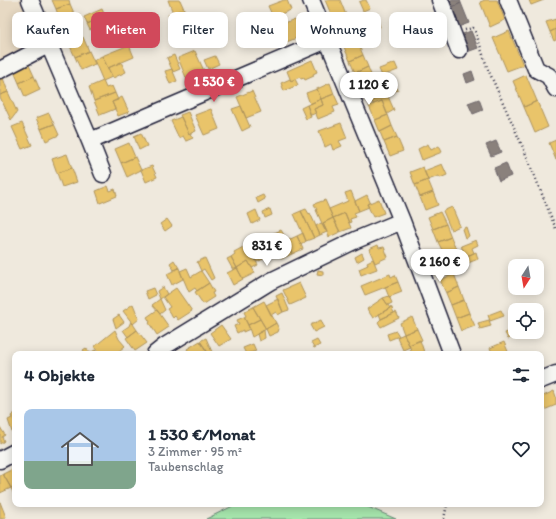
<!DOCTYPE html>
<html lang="de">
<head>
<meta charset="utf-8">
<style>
	:root { --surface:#fff; --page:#f2f2f3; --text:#1f2937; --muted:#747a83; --accent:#d1495b }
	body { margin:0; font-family:Itim,sans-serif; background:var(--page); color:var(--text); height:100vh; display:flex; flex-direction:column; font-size:15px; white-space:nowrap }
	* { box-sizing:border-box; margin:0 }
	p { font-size:13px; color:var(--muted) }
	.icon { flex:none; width:22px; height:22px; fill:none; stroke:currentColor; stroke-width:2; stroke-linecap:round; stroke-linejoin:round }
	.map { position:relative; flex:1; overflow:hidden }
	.details { position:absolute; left:12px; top:351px; width:532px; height:156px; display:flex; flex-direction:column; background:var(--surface); border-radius:8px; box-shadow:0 2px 10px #0003 }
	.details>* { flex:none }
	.top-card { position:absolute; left:12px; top:12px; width:532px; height:36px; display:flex; gap:8px }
	.needle { width:26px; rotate:191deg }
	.controls { position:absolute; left:508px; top:259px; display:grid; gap:8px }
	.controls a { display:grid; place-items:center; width:36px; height:36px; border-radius:8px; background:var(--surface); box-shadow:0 2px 10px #0003; font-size:20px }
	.price { position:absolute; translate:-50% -34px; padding:0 9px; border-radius:14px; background:#fff; color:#222; font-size:13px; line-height:26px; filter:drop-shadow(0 1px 2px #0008) }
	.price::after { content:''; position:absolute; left:50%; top:24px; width:12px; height:9px; margin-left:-6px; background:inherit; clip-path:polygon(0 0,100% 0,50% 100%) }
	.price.current { background:var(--accent); color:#fff }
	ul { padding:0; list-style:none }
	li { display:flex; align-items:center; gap:12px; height:100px; padding:0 12px }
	li span { display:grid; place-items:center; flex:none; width:112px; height:80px; border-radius:8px; color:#555 }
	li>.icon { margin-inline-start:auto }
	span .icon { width:48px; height:48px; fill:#fffc; stroke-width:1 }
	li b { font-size:17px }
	h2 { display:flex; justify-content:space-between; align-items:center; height:48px; padding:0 12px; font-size:17px }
	.chip { padding:0 14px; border-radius:8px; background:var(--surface); box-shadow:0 2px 10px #0003; font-size:14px; line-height:36px }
	.chip.current { background:var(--accent); color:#fff }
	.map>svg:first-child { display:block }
	.built { fill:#e7d9c3 }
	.green { fill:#a6e5ac; stroke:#648474 }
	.homes { fill:#e9c46a; stroke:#ad935c }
	.industry { fill:#8a817c; stroke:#6b6468 }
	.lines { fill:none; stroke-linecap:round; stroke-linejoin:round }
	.minor-casing { stroke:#22223b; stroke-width:19 }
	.path { stroke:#22223b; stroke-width:2.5; stroke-dasharray:1 3; stroke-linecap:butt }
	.minor { stroke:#f6f6f2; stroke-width:16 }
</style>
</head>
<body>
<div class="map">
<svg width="556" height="519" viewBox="0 0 556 519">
	<rect width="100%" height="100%" fill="#efe9dd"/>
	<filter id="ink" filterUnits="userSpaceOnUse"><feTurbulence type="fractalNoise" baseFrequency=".025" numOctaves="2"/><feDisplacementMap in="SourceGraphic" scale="8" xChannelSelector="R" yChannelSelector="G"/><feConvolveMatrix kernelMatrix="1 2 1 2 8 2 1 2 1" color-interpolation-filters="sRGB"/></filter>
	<g filter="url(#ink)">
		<path class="built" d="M0,0H21L37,39L0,61Z"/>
		<path class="green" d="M237,504H361L396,519H206Z"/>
		<path class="homes" d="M52,0H69L70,4L56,9Z
			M168,0H180L184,9L173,13Z
			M284,0H287L291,10L273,17L268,6Z
			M325,0H340L346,15L334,21Z
			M364,0H366L370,8L363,11L359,2Z
			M485,0H497L505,20L490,27L480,2Z
			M529,0H544L531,5Z
			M70,4L77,20L62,26L56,9Z
			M102,9L105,16L87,24L84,17Z
			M184,9L187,16L172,23L168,15Z
			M105,16L108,22L90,30L87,24Z
			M364,18L367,24L378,20L380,27L356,37L351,23Z
			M295,19L302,36L276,46L269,29Z
			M556,19V29L550,32L546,22Z
			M257,22L260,31L246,37L242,29Z
			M268,27L272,33L264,38L260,31Z
			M556,29V40L554,41L550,32Z
			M260,31L264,38L249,45L246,37Z
			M509,31L523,65L507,71L493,38Z
			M83,37L89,51L75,57L69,44Z
			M357,41L363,55L350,61L344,47Z
			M129,45L134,57L108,68L102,56Z
			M89,51L95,64L81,70L75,57Z
			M195,51L205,73L187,80L178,58Z
			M174,55L180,69L173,72L167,58Z
			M363,55L368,67L355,73L350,61Z
			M102,56L112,77L103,81L94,60Z
			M215,56L219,64L208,69L204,60Z
			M312,60L317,72L313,74L314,76L305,80L304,78L301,79L300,77L291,81L287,71Z
			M121,62L126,72L113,78L108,68Z
			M28,63L34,76L19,83L13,69Z
			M395,63L398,70L382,76L379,69Z
			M368,67L373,80L372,81L373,84L364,89L362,85L361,86L355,73Z
			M172,69L177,81L170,84L165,71Z
			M526,75L537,101L524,107L513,81Z
			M34,76L40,90L25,97L19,83Z
			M3,78L8,92L0,95V79Z
			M392,78L398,90L387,94L394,110L387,114L382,101L373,104L371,100L378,97L374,86Z
			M290,79L291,81L295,79L298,85L284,91L281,83Z
			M103,81L106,88L112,86L115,93L94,101L89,87Z
			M330,83L334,94L321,99L317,89Z
			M317,89L321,99L310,104L306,93Z
			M252,91L261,112L246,118L237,97Z
			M8,92L17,112L11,120L0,97V95Z
			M115,93L118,100L112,102L115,109L100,115L94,101Z
			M334,94L339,105L333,107L335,112L318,119L314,109L323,105L321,99Z
			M122,97L129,112L118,116L112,102Z
			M321,99L323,105L314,109L316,113L311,115L307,105Z
			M382,101L388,115L375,120L369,106Z
			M537,101L548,127L535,133L524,107Z
			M307,105L311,117L306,119L301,108Z
			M241,106L250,127L242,131L232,109Z
			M211,109L219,129L204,135L195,115Z
			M188,112L196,131L189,134L180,115Z
			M49,113L54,124L41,129L36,118Z
			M388,115L392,126L380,132L375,120Z
			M181,117L189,134H190L193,138L186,141L183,136L179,138L171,121Z
			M22,123L32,145L22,149L12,127Z
			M341,123L347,138L339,141L342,146L333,150L331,144L325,147L319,131Z
			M54,124L59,135L46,141L41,129Z
			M392,126L397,137L384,142L380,132Z
			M141,133L147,146L139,150L134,136Z
			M397,137L403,151L390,156L384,142Z
			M556,140V160L549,143Z
			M129,143L135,157L121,163L115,149Z
			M428,144L431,150L439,146L442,152L422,160L418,149Z
			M67,154L72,168L57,173L52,159Z
			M135,157L141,170L127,177L121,163Z
			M442,164L447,175L440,178L439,176L428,180L424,171Z
			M152,166L157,177L146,182L141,170Z
			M423,167L428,180L415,185L410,172Z
			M72,168L77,182L62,187L57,173Z
			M428,180L433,192L420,197L415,185Z
			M108,186L110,191L115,189L117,196L100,203L96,191Z
			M351,191L359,211L354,213L356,217L350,219L351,222L349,223L345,213L333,218L329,209L348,201L345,193Z
			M433,192L438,205L425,210L420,197Z
			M263,195L265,199L258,203L256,198Z
			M367,195L370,202L367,204L369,207L359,211L355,201Z
			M379,199L384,213L373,217L367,204Z
			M325,200L333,218L323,223L326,230H325L316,210H317L314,204Z
			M452,207L460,226L451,230L443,211Z
			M270,209L272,215L265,218L263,212Z
			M306,209L309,214L310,213L320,235L314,238L301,211Z
			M256,210L260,220L252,224L248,214Z
			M301,211L314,238L306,241L294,214Z
			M440,212L446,224L433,229L428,217Z
			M345,213L351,228L340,232L333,218Z
			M333,218L340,232L329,237L323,223Z
			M167,219L172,226L165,231L160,224Z
			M321,223L325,230H326L327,232L320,235L316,226Z
			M446,224L451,237L438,242L433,229Z
			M466,227L469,236L465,238L462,229Z
			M281,230L284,235L275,240L272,234Z
			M303,233L306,241L301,245L297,236Z
			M297,236L303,249L292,254L286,241Z
			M451,237L456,249L444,254L438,242Z
			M264,239L266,245L273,241L280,255L274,257L273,255L265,258L257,242Z
			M476,240L478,245L472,248L474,253L460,259L458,252L463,250L461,246Z
			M286,241L292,254L281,259L275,245Z
			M257,242L265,258L257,262L252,253L256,251L253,245Z
			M247,245L258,265L252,268L248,261L237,268L231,257L235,254L234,252Z
			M378,245L379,248L384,247L388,257L375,263L369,249Z
			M476,252L478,259L463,265L460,259Z
			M362,253L364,258L357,262L355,257Z
			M231,257L237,268L233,270L227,259Z
			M205,258L214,278L211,280L204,269L201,271L197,262Z
			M373,259L377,269L361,275L359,269L368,265L367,262Z
			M174,260L179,268L174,270L170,263Z
			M248,261L255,273L243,279L237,268Z
			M179,268L183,279L172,285L167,274Z
			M187,268L191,277L201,271L209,283L197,291L195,288L189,292L180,271Z
			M237,268L243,279L233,285L227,273Z
			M318,270L323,271V275L317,274Z
			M390,274L391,277L395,275L398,282L365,295L361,286Z
			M454,274L459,287L446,293L440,280Z
			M398,282L402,292L389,297L385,287Z
			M209,283L214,292L212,293L214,297L203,304L195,292Z
			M299,283L306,298L290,305L283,290Z
			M163,287L167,294L160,299L157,291Z
			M459,287L464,300L451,305L446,293Z
			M153,288L156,295L148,299L145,291Z
			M176,288L192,311L178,320L175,316L173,318L167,309L170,307L163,297Z
			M282,293L289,310L283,312L276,296Z
			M389,296L392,303L388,305L383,298Z
			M383,298L390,308L373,318L367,309Z
			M160,299L165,310L160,314L152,305Z
			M278,299L283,312L278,315L276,312L271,315L266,305Z
			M464,300L469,313L456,318L451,305Z
			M264,301L276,323L266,329L253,307Z
			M133,304L139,319L133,324L123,311Z
			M391,306L394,313L381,319L379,314L390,308Z
			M253,307L260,319L248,325L244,317L246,316L244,312Z
			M157,310L169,327L157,335L149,323L150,322L147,317Z
			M501,310L504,316L490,321L488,315Z
			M396,312L399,318L381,327L378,322L381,319Z
			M469,313L475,326L461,331L456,318Z
			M119,315L124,322L116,328L113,319Z
			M244,317L250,329L243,332V330L237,333L234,326L239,324L237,320Z
			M412,317L417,329L404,334L400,323Z
			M260,319L266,329L252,337L248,325Z
			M321,320L324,327L314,332L310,325Z
			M489,320L491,326L480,329L478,323Z
			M131,321L137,330L128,337L123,330L129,326Z
			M276,323L279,329L278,332L269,336L266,329Z
			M221,325L231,339L219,346L210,333Z
			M417,329L422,340L409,345L404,334Z
			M515,329V332H525L508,339L505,333Z
			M115,330L119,339L125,346L119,351L122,354H100L94,347Z
			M137,330L147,343L135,351L126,338Z
			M264,330L265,338L259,341L257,334Z
			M396,331L399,336L389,340L387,334Z
			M404,334L410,347L403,350L397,337Z
			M206,338L212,352L209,354L200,341Z
			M317,340L320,345L314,348L311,343Z
			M420,340L424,352L420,354H408L407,352L411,350L409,345Z
			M200,341L208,354H190L187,349Z
			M504,342L509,354H493L490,348Z
			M253,344L256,351L246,354L243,348Z
			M86,348L90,353L95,350L98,354H86L83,350Z
			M554,391L556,397V405L544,410L541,402V397Z
			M15,413V418L13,419L15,421V430L12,432L8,420L12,418L11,416Z
			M0,427L5,435L2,437L4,441L0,444Z
			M13,469L15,473V485L11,488L3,474Z
			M3,474L11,488L0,493V476Z
			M15,485V497L11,488Z
			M0,502L6,517L1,519H0Z"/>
		<path class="industry" d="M447,0H460L461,3L450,8Z
			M461,3L469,23L458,27L450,8Z
			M471,31L478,48L467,52L460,35Z
			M472,71L475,80L467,83L464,74Z
			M479,99L483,110L473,114L468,103Z
			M496,141L501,152L491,156L486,145Z
			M506,163L511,176L499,181L494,168Z"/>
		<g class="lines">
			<g class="minor-casing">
				<path id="minor" d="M30,0L90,141L103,174
					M311,0L402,221L452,354
					M440,0L459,50
					M508,0L536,69L549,76L556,89
					M0,70L48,45
					M90,141L327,40
					M155,354L165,346L271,281L356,240L402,221
					M541,380L556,374
					M0,460L15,452"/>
			</g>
			<path class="path" d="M465,30L473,28L476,33L487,67L525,152L556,229
				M444,519L447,504"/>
			<use href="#minor" class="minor"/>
		</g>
	</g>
</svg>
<div class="controls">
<a><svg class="needle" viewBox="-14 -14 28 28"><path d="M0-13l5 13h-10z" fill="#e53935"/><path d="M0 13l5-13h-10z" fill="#747a83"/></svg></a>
<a><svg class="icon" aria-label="locate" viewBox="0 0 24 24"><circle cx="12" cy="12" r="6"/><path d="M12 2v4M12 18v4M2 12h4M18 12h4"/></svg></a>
</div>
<b class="price current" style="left:214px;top:103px">1 530 €</b>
<b class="price" style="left:369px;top:106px">1 120 €</b>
<b class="price" style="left:267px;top:267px">831 €</b>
<b class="price" style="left:440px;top:283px">2 160 €</b>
<div class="top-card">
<a class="chip">Kaufen</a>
<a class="chip current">Mieten</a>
<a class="chip">Filter</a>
<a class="chip">Neu</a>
<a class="chip">Wohnung</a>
<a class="chip">Haus</a>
</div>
<section class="details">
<h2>4 Objekte<svg class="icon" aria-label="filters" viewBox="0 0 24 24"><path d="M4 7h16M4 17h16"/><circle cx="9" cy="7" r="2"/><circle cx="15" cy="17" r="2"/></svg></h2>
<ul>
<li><span style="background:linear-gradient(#a9c7e8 65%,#7fa58c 0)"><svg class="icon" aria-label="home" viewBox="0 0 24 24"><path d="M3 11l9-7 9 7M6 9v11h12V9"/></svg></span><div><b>1 530 €/Monat</b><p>3 Zimmer · 95 m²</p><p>Taubenschlag</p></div><svg class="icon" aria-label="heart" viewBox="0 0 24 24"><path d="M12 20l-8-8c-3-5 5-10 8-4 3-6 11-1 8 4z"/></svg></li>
</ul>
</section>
</div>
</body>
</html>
